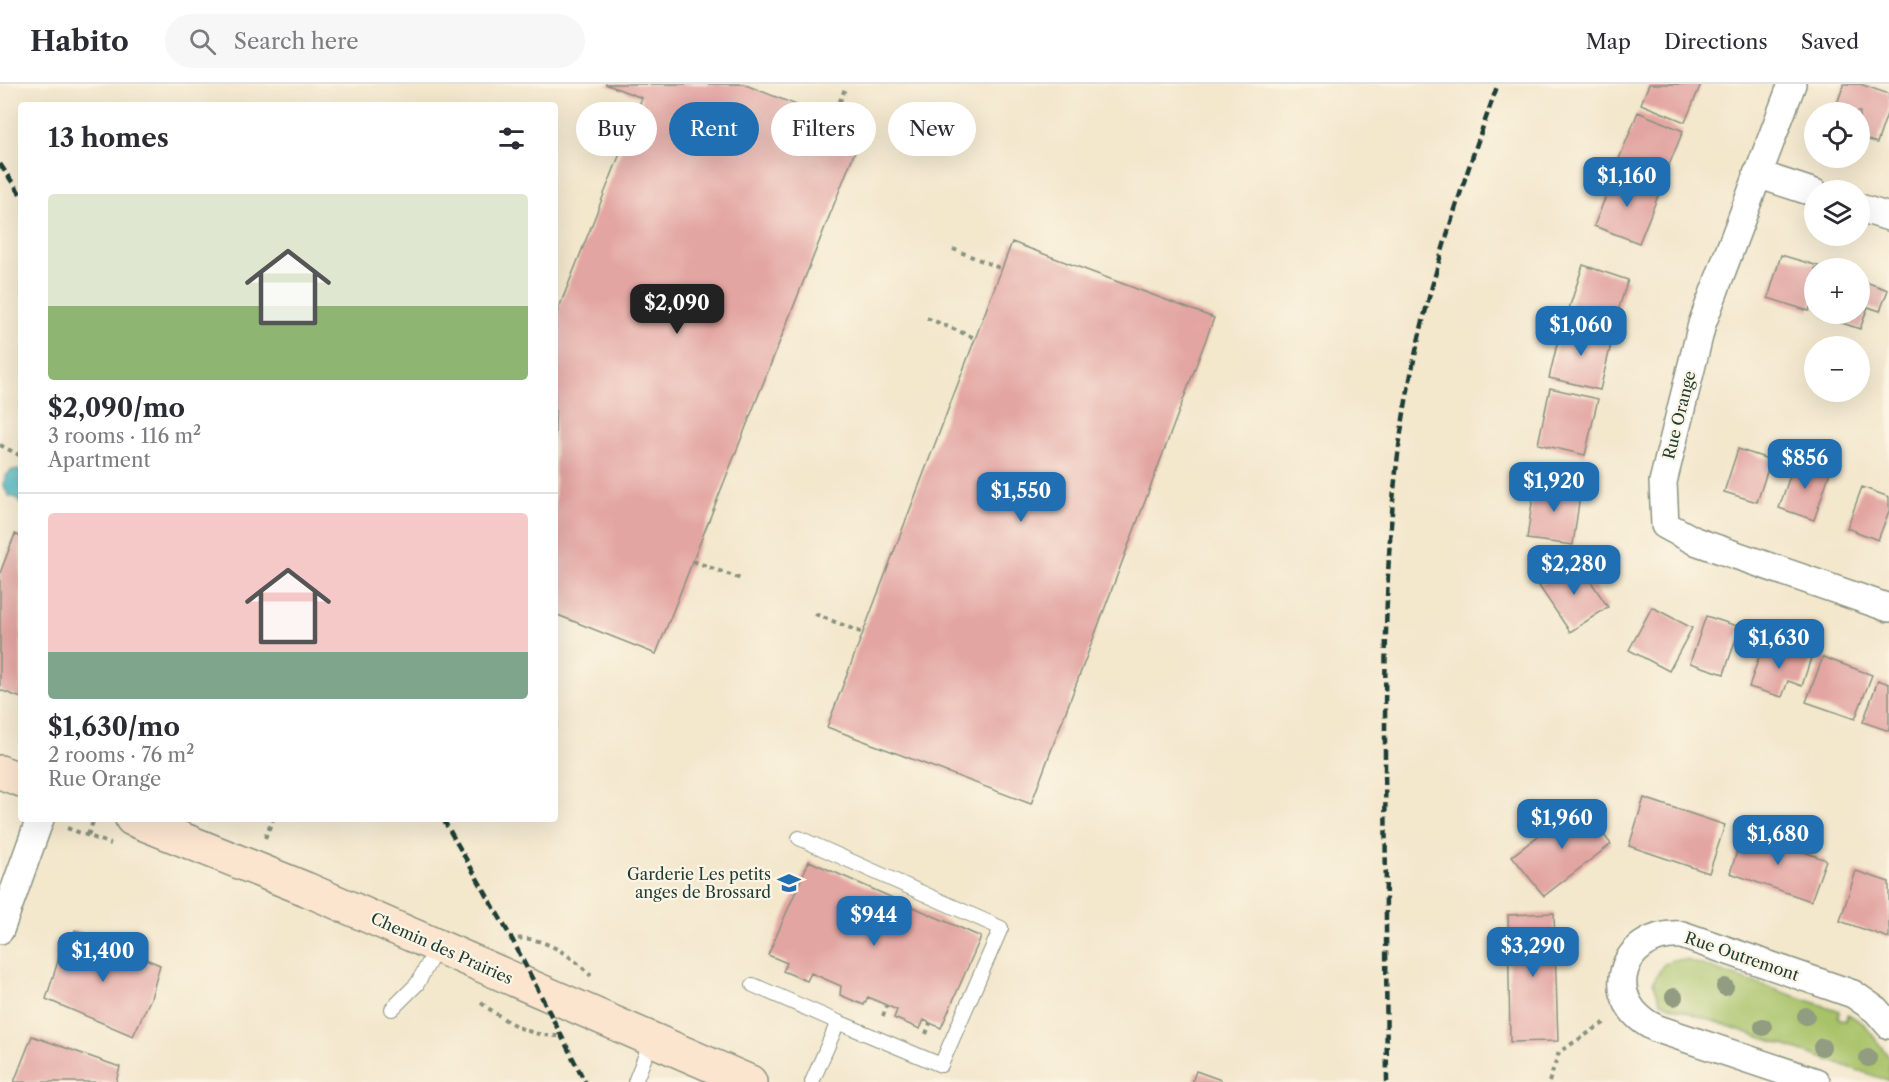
<!DOCTYPE html>
<html lang="en">
<head>
<meta charset="utf-8">
<style>
	:root { --surface:#fff; --page:#f7f7f7; --text:#2b2b33; --muted:#7c7c81; --line:#e1e1e2; --accent:#1f6fb2 }
	body { margin:0; font-family:"Libre Caslon Text",serif; background:var(--page); color:var(--text); height:100vh; display:flex; flex-direction:column; font-size:22px; white-space:nowrap }
	* { box-sizing:border-box; margin:0 }
	p { font-size:20px; color:var(--muted) }
	.icon { flex:none; width:33px; height:33px; fill:none; stroke:currentColor; stroke-width:2; stroke-linecap:round; stroke-linejoin:round }
	.map { position:relative; flex:1; overflow:hidden }
	.details { position:absolute; left:18px; top:18px; width:540px; height:720px; display:flex; flex-direction:column; background:var(--surface); border-radius:6px; box-shadow:0 6px 24px #0002 }
	.details>* { flex:none }
	.guide { position:absolute; left:576px; top:18px; width:570px; height:54px; display:flex; gap:12px }
	.buttons { position:absolute; left:1804px; top:18px; display:grid; gap:12px }
	.buttons a { display:grid; place-items:center; width:66px; height:66px; border-radius:50%; background:var(--surface); box-shadow:0 6px 24px #0002; font-size:30px }
	.price { position:absolute; translate:-50% -51px; padding:0 14px; border-radius:12px; background:var(--accent); color:#fff; font-size:20px; line-height:39px; filter:drop-shadow(0 2px 3px #0008) }
	.price::after { content:''; position:absolute; left:50%; top:36px; width:18px; height:14px; margin-left:-9px; background:inherit; clip-path:polygon(0 0,100% 0,50% 100%) }
	.price.selected { background:#222; color:#fff }
	ul { padding:0; list-style:none }
	li { display:grid; align-content:center; gap:12px; height:318px; padding:0 30px }
	li+li { border-top:2px solid var(--line) }
	li span { display:grid; place-items:center; height:186px; border-radius:6px; color:#555 }
	li>.icon { margin-inline-start:auto }
	span .icon { width:108px; height:108px; fill:#fffc; stroke-width:1 }
	li b { font-size:26px }
	h2 { display:flex; justify-content:space-between; align-items:center; height:72px; padding:0 30px; font-size:26px }
	.chip { padding:0 21px; border-radius:27px; background:var(--surface); box-shadow:0 6px 24px #0002; font-size:21px; line-height:54px }
	.chip.selected { background:var(--accent); color:#fff }
	header { display:flex; align-items:center; gap:36px; box-sizing:border-box; height:84px; padding:0 30px; background:var(--surface); border-bottom:2px solid var(--line) }
	header strong { font-size:28px }
	nav { display:flex; gap:33px; margin-inline-start:auto; font-size:21px }
	.search { width:420px; height:54px; background:var(--page); display:flex; align-items:center; gap:15px; box-sizing:border-box; padding:0 21px; border-radius:33px; color:var(--muted); font-size:22px }
	.map>svg:first-child { display:block }
	.green { fill:#a7c268; stroke:#63804e; stroke-width:1.5 }
	.water { fill:#49b7c2; stroke:#347a7b; stroke-width:1.5 }
	.building { fill:#e3a5a2 }
	.lines { fill:none; stroke-linecap:round; stroke-linejoin:round }
	.lane-casing { stroke:#899280; stroke-width:16 }
	.street-casing { stroke:#899280; stroke-width:30 }
	.secondary-casing { stroke:#899280; stroke-width:36 }
	.path { stroke:#899280; stroke-width:4; stroke-dasharray:4.5 4.5; stroke-linecap:butt }
	.lane { stroke:#fff; stroke-width:14 }
	.street { stroke:#fff; stroke-width:27 }
	.secondary { stroke:#fbe5cf; stroke-width:33 }
	.rail { stroke:#1f3d34; stroke-width:4.5; stroke-dasharray:9 4.5; stroke-linecap:butt }
	.tree { fill:#919c80 }
	.labels { text-anchor:middle; dominant-baseline:central; stroke-width:4.5; stroke-linejoin:round; paint-order:stroke }
	.street-label { font-size:16px; fill:#1f3d34; stroke:#fcf5e5 }
	.poi-label { font-size:16px; fill:#1f3d34; stroke:#fcf5e5; text-anchor:end }
</style>
</head>
<body>
<header>
<strong>Habito</strong>
<div class="search"><svg class="icon" aria-label="search" viewBox="0 0 24 24"><circle cx="10" cy="10" r="6"/><path d="M15 15l6 6"/></svg>Search here</div>
<nav><a>Map</a><a>Directions</a><a>Saved</a></nav>
</header>
<div class="map">
<svg width="1889" height="998" viewBox="0 0 1889 998">
	<rect width="100%" height="100%" fill="#fcf5e5"/>
	<filter id="ink" filterUnits="userSpaceOnUse"><feTurbulence type="fractalNoise" baseFrequency=".0167" numOctaves="2"/><feDisplacementMap in="SourceGraphic" scale="12" xChannelSelector="R" yChannelSelector="G"/><feConvolveMatrix kernelMatrix="1 2 1 2 8 2 1 2 1" color-interpolation-filters="sRGB"/></filter>
	<filter id="wash" filterUnits="userSpaceOnUse"><feTurbulence type="fractalNoise" baseFrequency=".008" numOctaves="4" result="noise"/><feDisplacementMap in="SourceGraphic" scale="24" xChannelSelector="R" yChannelSelector="G"/><feGaussianBlur stdDeviation="1.35" result="paint"/><feColorMatrix in="noise" values="0 0 0 0 0 0 0 0 0 0 0 0 0 0 0 0 0 1.4 0 .05"/><feComposite in="paint" operator="in"/></filter>
	<g filter="url(#wash)">
		<rect width="100%" height="100%" fill="#f3e7cc"/>
		<path class="green" d="M1671,876H1687L1840,927L1838,934L1846,937L1848,930L1864,940L1889,973V997L1669,922L1660,917L1653,898L1663,881Z"/>
		<path class="water" d="M12,386H21V421L17,414L9,412L3,401L6,392Z"/>
		<g id="blocks">
			<path class="building" d="M605,0H743L863,47L656,570L555,530V234L642,14Z
				M1649,0H1701L1685,38L1641,20Z
				M1844,0H1860L1889,10V24L1877,59L1860,53V28H1834Z
				M1638,28L1683,47L1662,98L1617,80Z
				M1615,89L1660,107L1639,159L1594,142Z
				M1012,158L1214,234L1031,720L827,643Z
				M1781,171L1825,184H1815V208L1809,227L1768,214Z
				M1583,181L1628,196L1612,245L1567,231Z
				M1860,196L1888,206L1880,227L1868,223L1860,245L1824,233L1825,230H1860Z
				M1562,239L1613,252L1600,306L1549,294Z
				M1550,304L1598,315L1585,371L1538,360Z
				M1738,365L1771,376L1757,418L1724,408Z
				M1795,377L1830,388L1814,436L1779,424Z
				M1535,397L1581,404L1573,461L1527,455Z
				M1862,403L1889,413V427L1878,456L1847,444Z
				M15,450L21,453V614L0,606V489Z
				M1577,477L1608,523L1570,548L1539,502Z
				M1652,523L1692,544L1669,587L1629,566Z
				M1706,532L1740,543L1724,590L1690,579Z
				M1764,558L1811,574L1802,602L1788,597L1782,613L1749,603Z
				M1823,573L1872,591L1855,635L1806,618Z
				M1878,596L1889,600V647L1863,638Z
				M1644,714L1725,741L1709,789L1629,762Z
				M1580,720L1611,760L1544,812L1512,772Z
				M1744,746L1826,776L1811,817L1730,789Z
				M809,777L981,853L941,944L924,936L920,945L894,934L897,926L868,913L864,921L840,911L841,902L811,889L807,897L783,887L787,879L768,871Z
				M1856,787L1889,798V854L1840,837Z
				M1554,829L1558,957L1510,958L1508,831Z
				M75,846L160,881L151,914L133,952L46,915L58,877Z
				M32,952L120,983L116,998H14Z
				M1196,987L1221,996L1220,998H1192Z"/>
		</g>
	</g>
	<g filter="url(#ink)">
		<use href="#blocks" fill-opacity="0" stroke="#899280" stroke-width="1.5"/>
		<g class="lines">
			<g class="lane-casing">
				<path id="lane" d="M799,754L1001,844L941,981L838,938
					M753,901L838,938L812,998
					M392,925L417,900L438,862
					M635,998L652,955"/>
			</g>
			<g class="street-casing">
				<path id="street" d="M1792,0L1702,240L1663,398L1665,441L1695,457L1889,524
					M1757,90L1815,109
					M1860,124L1889,133
					M0,846L40,735
					M1816,998L1658,945C1599,920 1619,847 1682,851L1853,910L1876,926L1889,941"/>
			</g>
			<g class="secondary-casing">
				<path id="secondary" d="M0,688L21,696
					M132,735L306,805L750,998"/>
			</g>
			<path class="path" d="M833,35L846,2
				M953,165L1002,185
				M927,234L975,254
				M0,361L21,372
				M693,477L741,495
				M815,530L863,549
				M67,744L111,760
				M88,751L94,735
				M265,754L273,735
				M509,856C538,848 573,872 591,892
				M481,919C506,937 526,952 558,952
				M883,932L887,922
				M926,950L930,939
				M1549,998L1559,968L1607,937"/>
			<use href="#lane" class="lane"/>
			<use href="#street" class="street"/>
			<use href="#secondary" class="secondary"/>
			<path class="rail" d="M0,80L21,111
				M443,735L512,855L585,998
				M1387,998C1386,893 1386,788 1385,682C1385,561 1385,437 1406,317C1425,208 1461,104 1498,0"/>
		</g>
		<g class="tree">
			<circle cx="1725" cy="903" r="9"/>
			<circle cx="1674" cy="913" r="9"/>
			<circle cx="1806" cy="932" r="9"/>
			<circle cx="1763" cy="943" r="9"/>
			<circle cx="1822" cy="963" r="9"/>
			<circle cx="1868" cy="974" r="9"/>
		</g>
	</g>
	<defs>
		<g id="school-bare" transform="scale(1.8)"><path d="M0-5L7-2L0 1L-7-2ZM-4 1L0 2.5L4 1V4Q0 6-4 4Z" fill="#1f6fb2" stroke="#fcf5e5" stroke-width="2.5" paint-order="stroke"/></g>
	</defs>
	<g fill-rule="evenodd">
		<use href="#school-bare" x="789" y="799"/>
	</g>
	<g class="labels">
		<g class="street-label">
			<text transform="translate(1679 331) rotate(-76)">Rue Orange</text>
			<text transform="translate(442 864) rotate(24)">Chemin des Prairies</text>
			<text transform="translate(1742 872) rotate(19)">Rue Outremont</text>
		</g>
		<g class="poi-label">
			<text x="771" y="790">Garderie Les petits<tspan x="771" dy="18">anges de Brossard</tspan></text>
		</g>
	</g>
</svg>
<div class="buttons">
<a><svg class="icon" aria-label="locate" viewBox="0 0 24 24"><circle cx="12" cy="12" r="6"/><path d="M12 2v4M12 18v4M2 12h4M18 12h4"/></svg></a>
<a><svg class="icon" aria-label="layers" viewBox="0 0 24 24"><path d="M12 4l9 5-9 5-9-5zM3 14l9 5 9-5"/></svg></a>
<a>+</a>
<a>−</a>
</div>
<b class="price" style="left:1627px;top:124px">$1,160</b>
<b class="price selected" style="left:677px;top:251px">$2,090</b>
<b class="price" style="left:1581px;top:273px">$1,060</b>
<b class="price" style="left:1805px;top:406px">$856</b>
<b class="price" style="left:1554px;top:429px">$1,920</b>
<b class="price" style="left:1021px;top:439px">$1,550</b>
<b class="price" style="left:1574px;top:512px">$2,280</b>
<b class="price" style="left:1779px;top:586px">$1,630</b>
<b class="price" style="left:1562px;top:766px">$1,960</b>
<b class="price" style="left:1778px;top:782px">$1,680</b>
<b class="price" style="left:874px;top:863px">$944</b>
<b class="price" style="left:1533px;top:894px">$3,290</b>
<b class="price" style="left:103px;top:899px">$1,400</b>
<div class="guide">
<a class="chip">Buy</a>
<a class="chip selected">Rent</a>
<a class="chip">Filters</a>
<a class="chip">New</a>
</div>
<section class="details">
<h2>13 homes<svg class="icon" aria-label="filters" viewBox="0 0 24 24"><path d="M4 7h16M4 17h16"/><circle cx="9" cy="7" r="2"/><circle cx="15" cy="17" r="2"/></svg></h2>
<ul>
<li><span style="background:linear-gradient(#dfe7d0 60%,#8fb573 0)"><svg class="icon" aria-label="home" viewBox="0 0 24 24"><path d="M3 11l9-7 9 7M6 9v11h12V9"/></svg></span><div><b>$2,090/mo</b><p>3 rooms · 116 m²</p><p>Apartment</p></div></li>
<li><span style="background:linear-gradient(#f6c9c9 75%,#7fa58c 0)"><svg class="icon" aria-label="home" viewBox="0 0 24 24"><path d="M3 11l9-7 9 7M6 9v11h12V9"/></svg></span><div><b>$1,630/mo</b><p>2 rooms · 76 m²</p><p>Rue Orange</p></div></li>
</ul>
</section>
</div>
</body>
</html>
